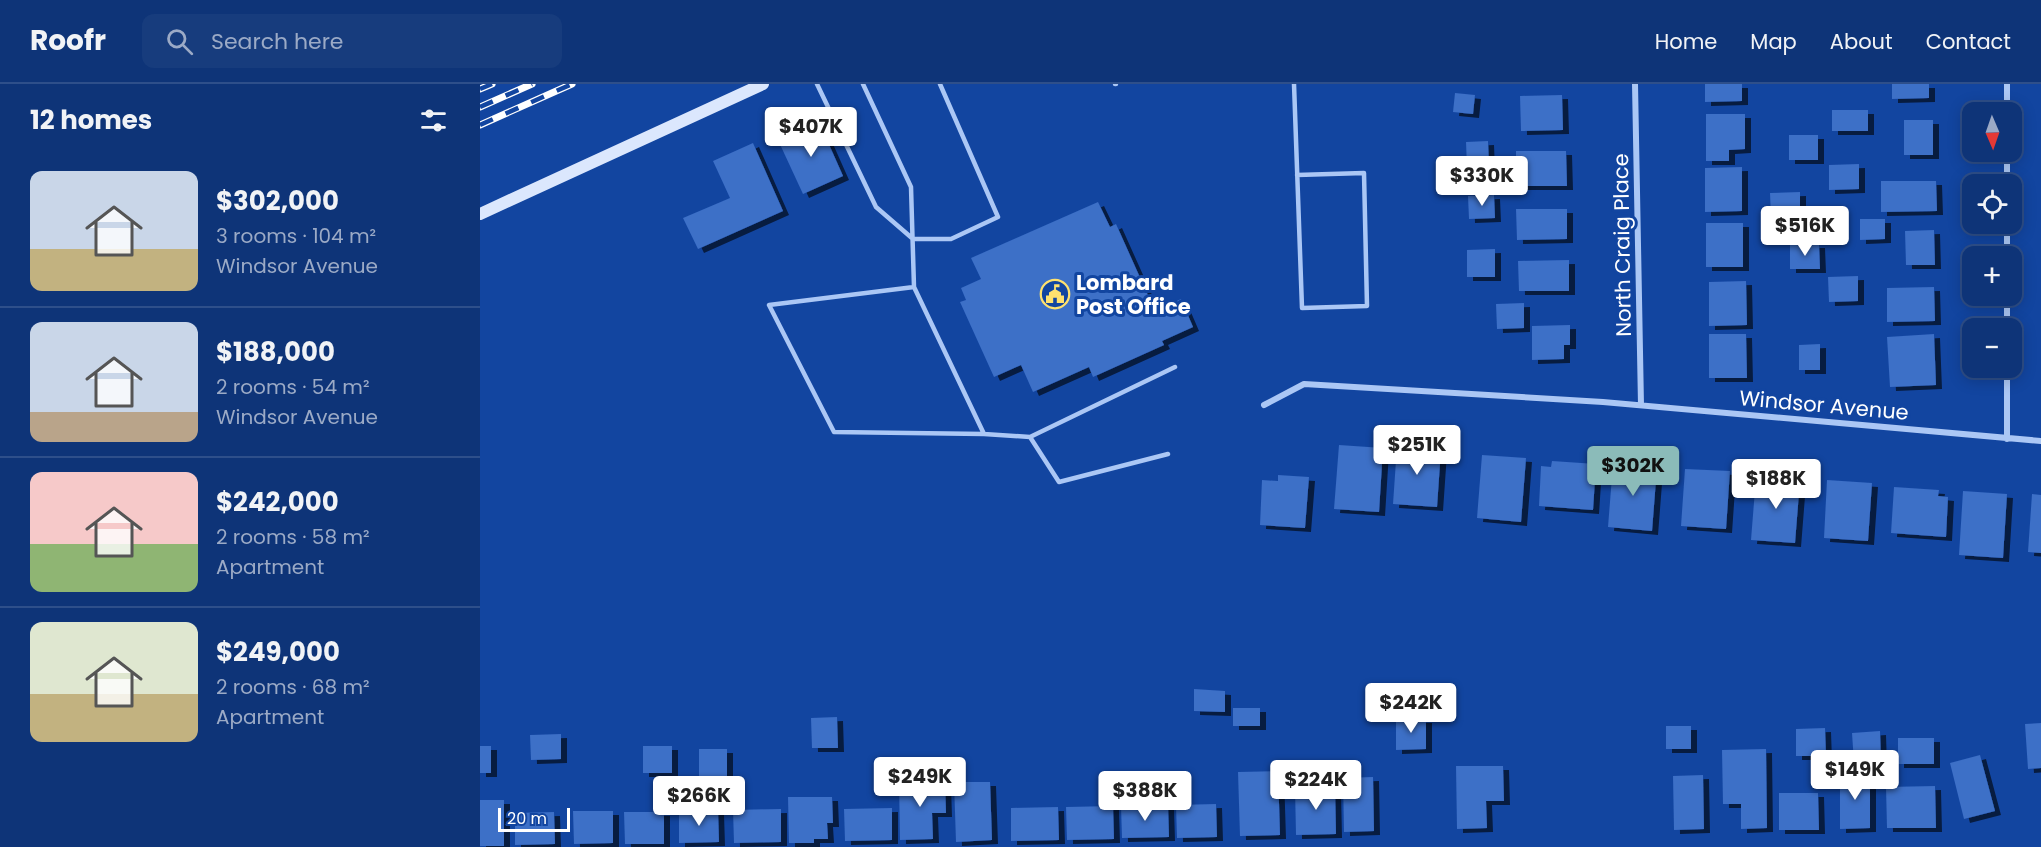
<!DOCTYPE html>
<html lang="en">
<head>
<meta charset="utf-8">
<style>
	:root { --surface:#0e3478; --page:#173c7d; --text:#f1f3f6; --muted:#9baac6; --line:#2e4f8a; --accent:#8bbbb9 }
	body { margin:0; font-family:Poppins,sans-serif; background:var(--page); color:var(--text); height:100vh; display:flex; flex-direction:column; font-size:22px; white-space:nowrap }
	* { box-sizing:border-box; margin:0 }
	p { font-size:20px; color:var(--muted) }
	.icon { flex:none; width:33px; height:33px; fill:none; stroke:currentColor; stroke-width:2; stroke-linecap:round; stroke-linejoin:round }
	.map { position:relative; flex:1; overflow:hidden }
	.details { display:flex; flex-direction:column; background:var(--surface); width:480px }
	.details>* { flex:none }
	.needle { width:39px; rotate:178deg }
	.controls { position:absolute; left:1482px; top:18px; display:grid; gap:12px }
	.controls a { display:grid; place-items:center; width:60px; height:60px; border-radius:12px; background:var(--surface); box-shadow:0 3px 15px #0003,0 0 0 2px var(--line); font-size:30px }
	.scale { position:absolute; left:18px; bottom:15px; width:72px; box-sizing:border-box; padding-left:6px; border:3px solid #fff; border-top:0; font-size:16px; line-height:21px; white-space:nowrap; color:#fff; -webkit-text-stroke:4px #1245a0; paint-order:stroke }
	.price { position:absolute; translate:-50% -51px; padding:0 14px; border-radius:6px; background:#fff; color:#222; font-size:20px; line-height:39px; filter:drop-shadow(0 2px 3px #0008) }
	.price::after { content:''; position:absolute; left:50%; top:36px; width:18px; height:14px; margin-left:-9px; background:inherit; clip-path:polygon(0 0,100% 0,50% 100%) }
	.price.on { background:var(--accent); color:#111 }
	ul { padding:0; list-style:none }
	li { display:flex; align-items:center; gap:18px; height:150px; padding:0 30px }
	li+li { border-top:2px solid var(--line) }
	li span { display:grid; place-items:center; flex:none; width:168px; height:120px; border-radius:12px; color:#555 }
	li>.icon { margin-inline-start:auto }
	span .icon { width:72px; height:72px; fill:#fffc; stroke-width:1 }
	li b { font-size:26px }
	h2 { display:flex; justify-content:space-between; align-items:center; height:72px; padding:0 30px; font-size:26px }
	header { display:flex; align-items:center; gap:36px; box-sizing:border-box; height:84px; padding:0 30px; background:var(--surface); border-bottom:2px solid var(--line) }
	header strong { font-size:28px }
	nav { display:flex; gap:33px; margin-inline-start:auto; font-size:21px }
	.search { width:420px; height:54px; background:var(--page); display:flex; align-items:center; gap:15px; box-sizing:border-box; padding:0 21px; border-radius:12px; color:var(--muted); font-size:22px }
	main { display:flex; flex:1; min-height:0 }
	.map>svg:first-child { display:block }
	.building { fill:#3c6fc7; filter:url(#shadow) }
	.lines { fill:none; stroke-linecap:round; stroke-linejoin:round }
	.lane { stroke:#abc7f5; stroke-width:4.5 }
	.street { stroke:#abc7f5; stroke-width:6 }
	.secondary { stroke:#dbe7fd; stroke-width:12 }
	.rail-casing { stroke:#fff; stroke-width:7 }
	.rail { stroke:#1245a0; stroke-width:4.5; stroke-dasharray:14; stroke-linecap:butt }
	.labels { text-anchor:middle; dominant-baseline:central; stroke-width:6; stroke-linejoin:round; paint-order:stroke }
	.street-label { font-size:21px; fill:#fff; stroke:#1245a0 }
	.poi-label { font-size:21px; font-weight:bold; fill:#fff; stroke:#1245a0; text-anchor:start }
</style>
</head>
<body>
<header>
<strong>Roofr</strong>
<div class="search"><svg class="icon" aria-label="search" viewBox="0 0 24 24"><circle cx="10" cy="10" r="6"/><path d="M15 15l6 6"/></svg>Search here</div>
<nav><a>Home</a><a>Map</a><a>About</a><a>Contact</a></nav>
</header>
<main>
<section class="details">
<h2>12 homes<svg class="icon" aria-label="filters" viewBox="0 0 24 24"><path d="M4 7h16M4 17h16"/><circle cx="9" cy="7" r="2"/><circle cx="15" cy="17" r="2"/></svg></h2>
<ul>
<li><span style="background:linear-gradient(#c9d6e8 65%,#c2b280 0)"><svg class="icon" aria-label="home" viewBox="0 0 24 24"><path d="M3 11l9-7 9 7M6 9v11h12V9"/></svg></span><div><b>$302,000</b><p>3 rooms · 104 m²</p><p>Windsor Avenue</p></div></li>
<li><span style="background:linear-gradient(#c9d6e8 75%,#b9a48a 0)"><svg class="icon" aria-label="home" viewBox="0 0 24 24"><path d="M3 11l9-7 9 7M6 9v11h12V9"/></svg></span><div><b>$188,000</b><p>2 rooms · 54 m²</p><p>Windsor Avenue</p></div></li>
<li><span style="background:linear-gradient(#f6c9c9 60%,#8fb573 0)"><svg class="icon" aria-label="home" viewBox="0 0 24 24"><path d="M3 11l9-7 9 7M6 9v11h12V9"/></svg></span><div><b>$242,000</b><p>2 rooms · 58 m²</p><p>Apartment</p></div></li>
<li><span style="background:linear-gradient(#dfe7d0 60%,#c2b280 0)"><svg class="icon" aria-label="home" viewBox="0 0 24 24"><path d="M3 11l9-7 9 7M6 9v11h12V9"/></svg></span><div><b>$249,000</b><p>2 rooms · 68 m²</p><p>Apartment</p></div></li>
</ul>
</section>
<div class="map">
<svg width="1561" height="763" viewBox="0 0 1561 763">
	<defs>
		<filter id="shadow"><feDropShadow dx="6" dy="4" stdDeviation="0" flood-color="#0009"/></filter>
	</defs>
	<rect width="100%" height="100%" fill="#1245a0"/>
	<path class="building" d="M1225,0H1262V17L1225,18Z
		M1412,0H1449V14L1412,15Z
		M975,9L995,11L993,30L973,28Z
		M1082,11L1083,46L1041,47L1040,12Z
		M1352,26H1388V47H1352Z
		M1226,30H1265V65L1249,66V77H1226Z
		M1424,36H1453V71H1424Z
		M339,38L363,92L323,110L298,56Z
		M1309,51H1338V76H1309Z
		M1008,57L1009,82L987,83L986,58Z
		M273,59L303,127L218,165L203,134L250,114L233,77Z
		M1036,67H1086L1087,102H1036Z
		M1379,80V105L1349,106V81Z
		M1262,83V127L1225,128V84Z
		M1401,97H1456L1457,127L1401,128Z
		M1320,108V133L1291,134L1290,109Z
		M1014,111L1015,134L989,135L988,112Z
		M618,118L630,143L636,140L675,227L701,215L713,243L682,257L684,261L613,293L609,283L553,308L541,281L514,293L480,218L486,216L481,204L501,195L491,174Z
		M1036,125H1087V155L1037,156Z
		M1380,135H1405V155L1380,156Z
		M1226,139H1263V183H1226Z
		M1454,146L1455,181H1426L1425,147Z
		M1310,160H1339L1340,185H1310Z
		M1015,165V193H987V166Z
		M1089,176V207H1039L1038,177Z
		M1378,192V217L1349,218L1348,193Z
		M1266,197L1267,241L1229,242V198Z
		M1454,203L1455,237L1407,238V204Z
		M1044,219V244L1017,245L1016,220Z
		M1090,241V261H1084V275L1052,276V242Z
		M1229,250H1266L1267,294H1229Z
		M1454,250L1456,301L1410,303L1407,253Z
		M1340,260V286H1319V261Z
		M859,361L903,364L899,428L854,425Z
		M917,362L961,365L957,423L913,420Z
		M1002,371L1046,374L1041,438L997,434Z
		M1072,377L1116,380L1113,426L1059,422L1061,382L1071,383Z
		M1133,380L1177,383L1172,447L1128,443Z
		M1205,385L1250,387L1246,445L1201,442Z
		M798,391L829,393L825,444L780,441L782,396L798,397Z
		M1276,393L1320,396L1315,459L1271,456Z
		M1347,396L1392,399L1388,457L1344,454Z
		M1414,403L1459,406L1458,412L1468,413L1466,453L1411,449Z
		M1483,407L1527,410L1523,474L1479,471Z
		M1552,410L1561,411V469L1548,468Z
		M714,605L745,607V628L714,627Z
		M753,624H780V642H753Z
		M357,633L358,664H332L331,634Z
		M916,635H946V665L916,666Z
		M1561,639V684L1548,685L1545,640Z
		M1186,642H1211V665H1186Z
		M1345,644L1346,672H1316V645Z
		M1400,647L1401,678L1374,679L1372,649Z
		M81,650V675L51,676L50,651Z
		M1418,654H1454V680H1418Z
		M0,662H11V689H0Z
		M163,662H192V689H163Z
		M219,665H247V693H219Z
		M1286,665L1287,744L1261,745V720H1243L1242,666Z
		M1500,671L1515,727L1484,735L1470,679Z
		M976,682H1023L1024,717H1006L1007,744L977,745Z
		M798,687L800,751L760,752L758,688Z
		M1360,690H1390V744L1360,745Z
		M1223,691L1224,745L1194,746L1193,692Z
		M893,693L894,747L864,748L863,694Z
		M465,697L466,729H452L453,755L420,756L419,698Z
		M474,698H510L512,756L476,758Z
		M1455,702L1456,744H1407L1406,703Z
		M855,703L856,750L816,751L815,704Z
		M1299,709H1338L1339,746H1299Z
		M308,713H352L353,739H347L348,755H334V759H309Z
		M0,716H24V762H0Z
		M736,720L737,753L697,754L696,721Z
		M688,721L689,753L642,754L641,722Z
		M633,722L634,755L587,756L586,723Z
		M578,723L579,756L531,757V724Z
		M412,724V756L365,757L364,725Z
		M301,725V758L254,759L253,726Z
		M238,726L239,758L199,759V727Z
		M93,727H133V759L94,760Z
		M74,728L75,760L35,761V729Z
		M144,728H184V760H145Z"/>
	<g class="lines">
		<path class="lane" d="M337,0L396,123L433,155H471L518,133L460,0
			M383,0L431,103L434,203L504,350L550,353L695,283
			M635,0H636
			M814,0L822,224L887,222L884,89L817,91
			M434,203L289,221L354,348L504,350
			M550,353L579,398L688,370"/>
		<path class="street" d="M1155,0L1161,321
			M1527,0V28
			M1527,68V100
			M1527,140V172
			M1527,212V244
			M1527,284V355
			M784,321L824,300L1123,318L1561,357"/>
		<path class="secondary" d="M0,130L283,0"/>
		<g class="rail-casing">
			<path id="rail" d="M0,5L12,0
				M0,23L52,0
				M0,41L92,0"/>
		</g>
		<use href="#rail" class="rail"/>
	</g>
	<defs>
		<g id="civic-ring" transform="scale(1.5)"><circle r="9.5" fill="#1245a0" stroke="#ffe16f" stroke-width="1.5"/><path d="M-.6-6.5H3V-4.5H.6V-3L4-1V1h2V6H-6V1h2V-1L-.6-3ZM-1.2 2.5V6h2.4V2.5Z" fill="#ffe16f"/></g>
	</defs>
	<g fill-rule="evenodd">
		<use href="#civic-ring" x="575" y="210"/>
	</g>
	<g class="labels">
		<g class="street-label">
			<text transform="translate(1142 161) rotate(-91)">North Craig Place</text>
			<text transform="translate(1344 321) rotate(5)">Windsor Avenue</text>
		</g>
		<g class="poi-label">
			<text x="596" y="198">Lombard<tspan x="596" dy="24">Post Office</tspan></text>
		</g>
	</g>
</svg>
<div class="controls">
<a><svg class="needle" viewBox="-14 -14 28 28"><path d="M0-13l5 13h-10z" fill="#e53935"/><path d="M0 13l5-13h-10z" fill="#9baac6"/></svg></a>
<a><svg class="icon" aria-label="locate" viewBox="0 0 24 24"><circle cx="12" cy="12" r="6"/><path d="M12 2v4M12 18v4M2 12h4M18 12h4"/></svg></a>
<a>+</a>
<a>−</a>
</div>
<div class="scale">20 m</div>
<b class="price" style="left:331px;top:74px">$407K</b>
<b class="price" style="left:1002px;top:123px">$330K</b>
<b class="price" style="left:1325px;top:173px">$516K</b>
<b class="price" style="left:937px;top:392px">$251K</b>
<b class="price on" style="left:1153px;top:413px">$302K</b>
<b class="price" style="left:1296px;top:426px">$188K</b>
<b class="price" style="left:931px;top:650px">$242K</b>
<b class="price" style="left:1375px;top:717px">$149K</b>
<b class="price" style="left:440px;top:724px">$249K</b>
<b class="price" style="left:836px;top:727px">$224K</b>
<b class="price" style="left:665px;top:738px">$388K</b>
<b class="price" style="left:219px;top:743px">$266K</b>
</div>
</main>
</body>
</html>
